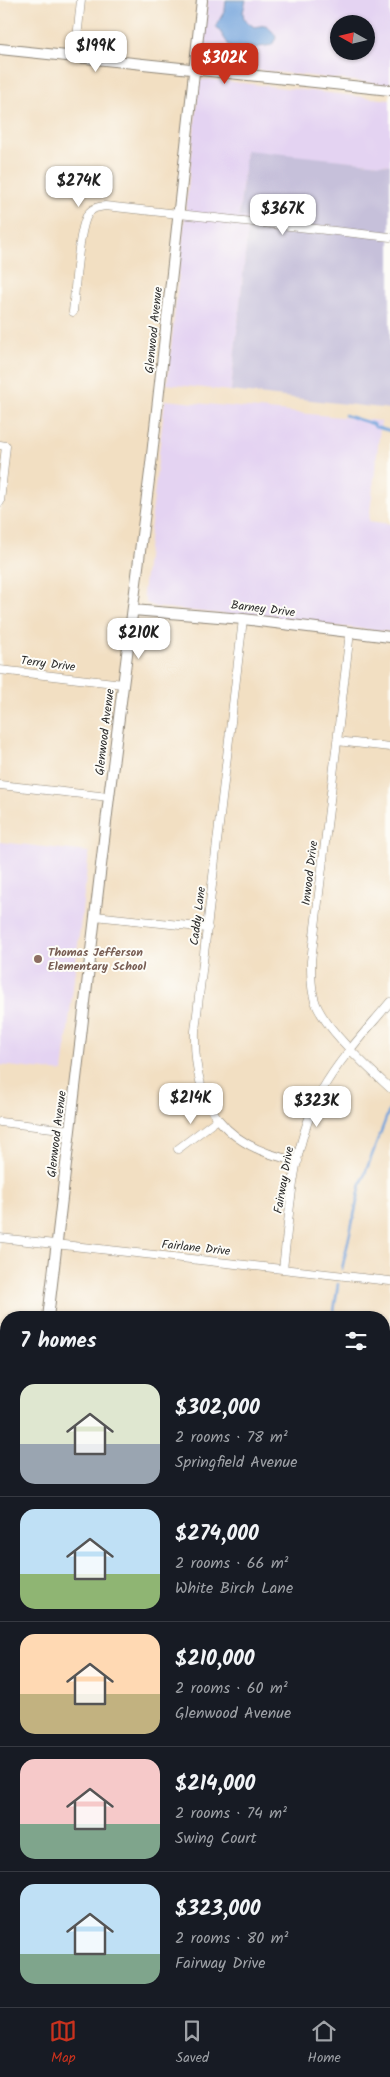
<!DOCTYPE html>
<html lang="en">
<head>
<meta charset="utf-8">
<style>
	:root { --surface:#171b24; --page:#20242c; --text:#f1f3f6; --muted:#9ea1a6; --line:#363941; --accent:#c8321e }
	body { margin:0; font-family:Kalam,sans-serif; background:var(--page); color:var(--text); height:100vh; display:flex; flex-direction:column; font-size:19px; white-space:nowrap }
	* { box-sizing:border-box; margin:0 }
	p { font-size:16px; color:var(--muted) }
	.icon { flex:none; width:28px; height:28px; fill:none; stroke:currentColor; stroke-width:2; stroke-linecap:round; stroke-linejoin:round }
	.map { position:relative; flex:1; overflow:hidden }
	.sheet { position:absolute; left:0px; top:1311px; width:390px; height:696px; display:flex; flex-direction:column; background:var(--surface); border-radius:20px 20px 0 0; box-shadow:0 1px 4px #0004 }
	.sheet>* { flex:none }
	.needle { width:32px; rotate:278deg }
	.controls { position:absolute; left:330px; top:15px; display:grid; gap:10px }
	.controls a { display:grid; place-items:center; width:45px; height:45px; border-radius:50%; background:var(--surface); box-shadow:0 1px 4px #0004; font-size:25px }
	.price { position:absolute; translate:-50% -42px; padding:0 11px; border-radius:10px; background:#fff; color:#222; font-size:16px; line-height:32px; filter:drop-shadow(0 1px 2px #0008) }
	.price::after { content:''; position:absolute; left:50%; top:30px; width:15px; height:11px; margin-left:-8px; background:inherit; clip-path:polygon(0 0,100% 0,50% 100%) }
	.price.selected { background:var(--accent); color:#fff }
	ul { padding:0; list-style:none }
	li { display:flex; align-items:center; gap:15px; height:125px; padding:0 20px }
	li+li { border-top:1px solid var(--line) }
	li span { display:grid; place-items:center; flex:none; width:140px; height:100px; border-radius:15px; color:#555 }
	li>.icon { margin-inline-start:auto }
	span .icon { width:60px; height:60px; fill:#fffc; stroke-width:1 }
	li b { font-size:21px }
	h2 { display:flex; justify-content:space-between; align-items:center; height:60px; padding:0 20px; font-size:21px }
	.dock { display:flex; justify-content:space-around; align-items:center; height:70px; border-top:1px solid var(--line); background:var(--surface); font-size:14px; color:var(--muted) }
	.dock a { display:grid; justify-items:center; gap:2px }
	.dock .selected { color:var(--accent) }
	.map>svg:first-child { display:block }
	.built { fill:#e4d3f2; fill-rule:evenodd }
	.industrial { fill:#c6c0da }
	.water { fill:#72a3dc; stroke:#4e6784 }
	.lines { fill:none; stroke-linecap:round; stroke-linejoin:round }
	.stream { stroke:#72a3dc; stroke-width:2.5 }
	.minor-casing { stroke:#8e8576; stroke-width:9 }
	.tertiary-casing { stroke:#8e8576; stroke-width:12 }
	.minor { stroke:#fff; stroke-width:8 }
	.tertiary { stroke:#fff; stroke-width:10 }
	.education-dot { fill:#8d6e63; stroke:#fdfcf7; stroke-width:2 }
	.labels { text-anchor:middle; dominant-baseline:central; stroke-width:4; stroke-linejoin:round; paint-order:stroke }
	.street-label { font-size:12px; fill:#2b2b2b; stroke:#fdfcf7 }
	.education-label { font-size:12px; font-weight:bold; fill:#785e54; stroke:#fdfcf7; text-anchor:start }
</style>
</head>
<body>
<div class="map">
<svg width="390" height="2007" viewBox="0 0 390 2007">
	<rect width="100%" height="100%" fill="#fdfcf7"/>
	<filter id="ink" filterUnits="userSpaceOnUse"><feTurbulence type="fractalNoise" baseFrequency=".02" numOctaves="2"/><feDisplacementMap in="SourceGraphic" scale="10" xChannelSelector="R" yChannelSelector="G"/><feConvolveMatrix kernelMatrix="1 2 1 2 8 2 1 2 1" color-interpolation-filters="sRGB"/></filter>
	<filter id="wash" filterUnits="userSpaceOnUse"><feTurbulence type="fractalNoise" baseFrequency=".0096" numOctaves="4" result="noise"/><feDisplacementMap in="SourceGraphic" scale="20" xChannelSelector="R" yChannelSelector="G"/><feGaussianBlur stdDeviation="1.12" result="paint"/><feColorMatrix in="noise" values="0 0 0 0 0 0 0 0 0 0 0 0 0 0 0 0 0 1.4 0 .05"/><feComposite in="paint" operator="in"/></filter>
	<g filter="url(#wash)">
		<rect width="100%" height="100%" fill="#f2dfc2"/>
		<path class="built" d="M207,0H390V85L204,64L202,61ZM339,24H366V51H339Z
			M208,79L390,100V165L246,151L239,216L249,218L231,391L167,384L199,84L201,80Z
			M165,400L381,421L369,521L390,524V632L156,607L146,603L143,593Z
			M0,842L89,852L63,1072L0,1065Z"/>
		<path class="industrial" d="M246,150L390,165V409L231,391L249,218L239,217Z"/>
		<path class="water" d="M226,0H246L243,12L244,19L254,27L266,25C270,29 275,33 276,38L272,45C267,46 235,51 232,49C230,48 219,29 216,26L225,10Z"/>
		<g class="lines">
			<path class="stream" d="M345,415L373,424L375,427L390,431
				M342,1269L361,1184L390,1108
				M333,1318L338,1284
				M384,1724L390,1731"/>
		</g>
	</g>
	<g filter="url(#ink)">
		<g class="lines">
			<g class="minor-casing">
				<path id="minor" d="M75,58L81,0
					M73,312C75,292 78,229 88,214C92,208 98,207 105,206L390,237
					M0,445L6,446L0,502
					M243,619L195,1031C193,1105 224,1148 298,1161
					M350,632L311,961C311,975 311,991 316,1004C326,1029 369,1069 390,1088
					M0,670L123,684
					M337,741L390,747
					M0,785L109,797
					M95,916L208,928
					M0,1122L70,1130
					M178,1149L218,1119
					M0,1238L390,1281
					M283,1269C290,1210 292,1143 322,1090C340,1058 367,1030 390,1002
					M384,1888L386,1865
					M384,1918L390,1947
					M107,2007L108,2001
					M232,2007V2001"/>
			</g>
			<g class="tertiary-casing">
				<path id="tertiary" d="M0,49L390,90
					M133,610L243,619L390,637
					M48,1318L109,797L151,464L202,0
					M0,1355H6
					M384,1397L390,1398
					M0,1723L6,1671"/>
			</g>
			<use href="#minor" class="minor"/>
			<use href="#tertiary" class="tertiary"/>
		</g>
	</g>
	<circle class="education-dot" cx="38" cy="959" r="5"/>
	<g class="labels">
		<g class="street-label">
			<text transform="translate(154 330) rotate(-84)">Glenwood Avenue</text>
			<text transform="translate(263 609) rotate(7)">Barney Drive</text>
			<text transform="translate(48 664) rotate(7)">Terry Drive</text>
			<text transform="translate(105 732) rotate(-83)">Glenwood Avenue</text>
			<text transform="translate(310 873) rotate(-83)">Inwood Drive</text>
			<text transform="translate(198 916) rotate(-83)">Caddy Lane</text>
			<text transform="translate(57 1134) rotate(-83)">Glenwood Avenue</text>
			<text transform="translate(284 1180) rotate(-80)">Fairway Drive</text>
			<text transform="translate(196 1248) rotate(6)">Fairlane Drive</text>
		</g>
		<g class="education-label">
			<text x="48" y="952">Thomas Jefferson<tspan x="48" dy="14">Elementary School</tspan></text>
		</g>
	</g>
</svg>
<div class="controls">
<a><svg class="needle" viewBox="-14 -14 28 28"><path d="M0-13l5 13h-10z" fill="#e53935"/><path d="M0 13l5-13h-10z" fill="#9ea1a6"/></svg></a>
</div>
<b class="price" style="left:96px;top:73px">$199K</b>
<b class="price selected" style="left:225px;top:85px">$302K</b>
<b class="price" style="left:79px;top:208px">$274K</b>
<b class="price" style="left:283px;top:236px">$367K</b>
<b class="price" style="left:139px;top:660px">$210K</b>
<b class="price" style="left:191px;top:1125px">$214K</b>
<b class="price" style="left:317px;top:1128px">$323K</b>
<section class="sheet">
<h2>7 homes<svg class="icon" aria-label="filters" viewBox="0 0 24 24"><path d="M4 7h16M4 17h16"/><circle cx="9" cy="7" r="2"/><circle cx="15" cy="17" r="2"/></svg></h2>
<ul>
<li><span style="background:linear-gradient(#dfe7d0 60%,#9aa5b1 0)"><svg class="icon" aria-label="home" viewBox="0 0 24 24"><path d="M3 11l9-7 9 7M6 9v11h12V9"/></svg></span><div><b>$302,000</b><p>2 rooms · 78 m²</p><p>Springfield Avenue</p></div></li>
<li><span style="background:linear-gradient(#bfe0f5 65%,#8fb573 0)"><svg class="icon" aria-label="home" viewBox="0 0 24 24"><path d="M3 11l9-7 9 7M6 9v11h12V9"/></svg></span><div><b>$274,000</b><p>2 rooms · 66 m²</p><p>White Birch Lane</p></div></li>
<li><span style="background:linear-gradient(#ffd9b3 60%,#c2b280 0)"><svg class="icon" aria-label="home" viewBox="0 0 24 24"><path d="M3 11l9-7 9 7M6 9v11h12V9"/></svg></span><div><b>$210,000</b><p>2 rooms · 60 m²</p><p>Glenwood Avenue</p></div></li>
<li><span style="background:linear-gradient(#f6c9c9 65%,#7fa58c 0)"><svg class="icon" aria-label="home" viewBox="0 0 24 24"><path d="M3 11l9-7 9 7M6 9v11h12V9"/></svg></span><div><b>$214,000</b><p>2 rooms · 74 m²</p><p>Swing Court</p></div></li>
<li><span style="background:linear-gradient(#bfe0f5 70%,#7fa58c 0)"><svg class="icon" aria-label="home" viewBox="0 0 24 24"><path d="M3 11l9-7 9 7M6 9v11h12V9"/></svg></span><div><b>$323,000</b><p>2 rooms · 80 m²</p><p>Fairway Drive</p></div></li>
</ul>
</section>
</div>
<nav class="dock">
<a class="selected"><svg class="icon" aria-label="map" viewBox="0 0 24 24"><path d="M3 6l6-2 6 2 6-2v14l-6 2-6-2-6 2zM9 4v14M15 6v14"/></svg>Map</a>
<a><svg class="icon" aria-label="saved" viewBox="0 0 24 24"><path d="M7 4h10v16l-5-4-5 4z"/></svg>Saved</a>
<a><svg class="icon" aria-label="home" viewBox="0 0 24 24"><path d="M3 11l9-7 9 7M6 9v11h12V9"/></svg>Home</a>
</nav>
</body>
</html>
